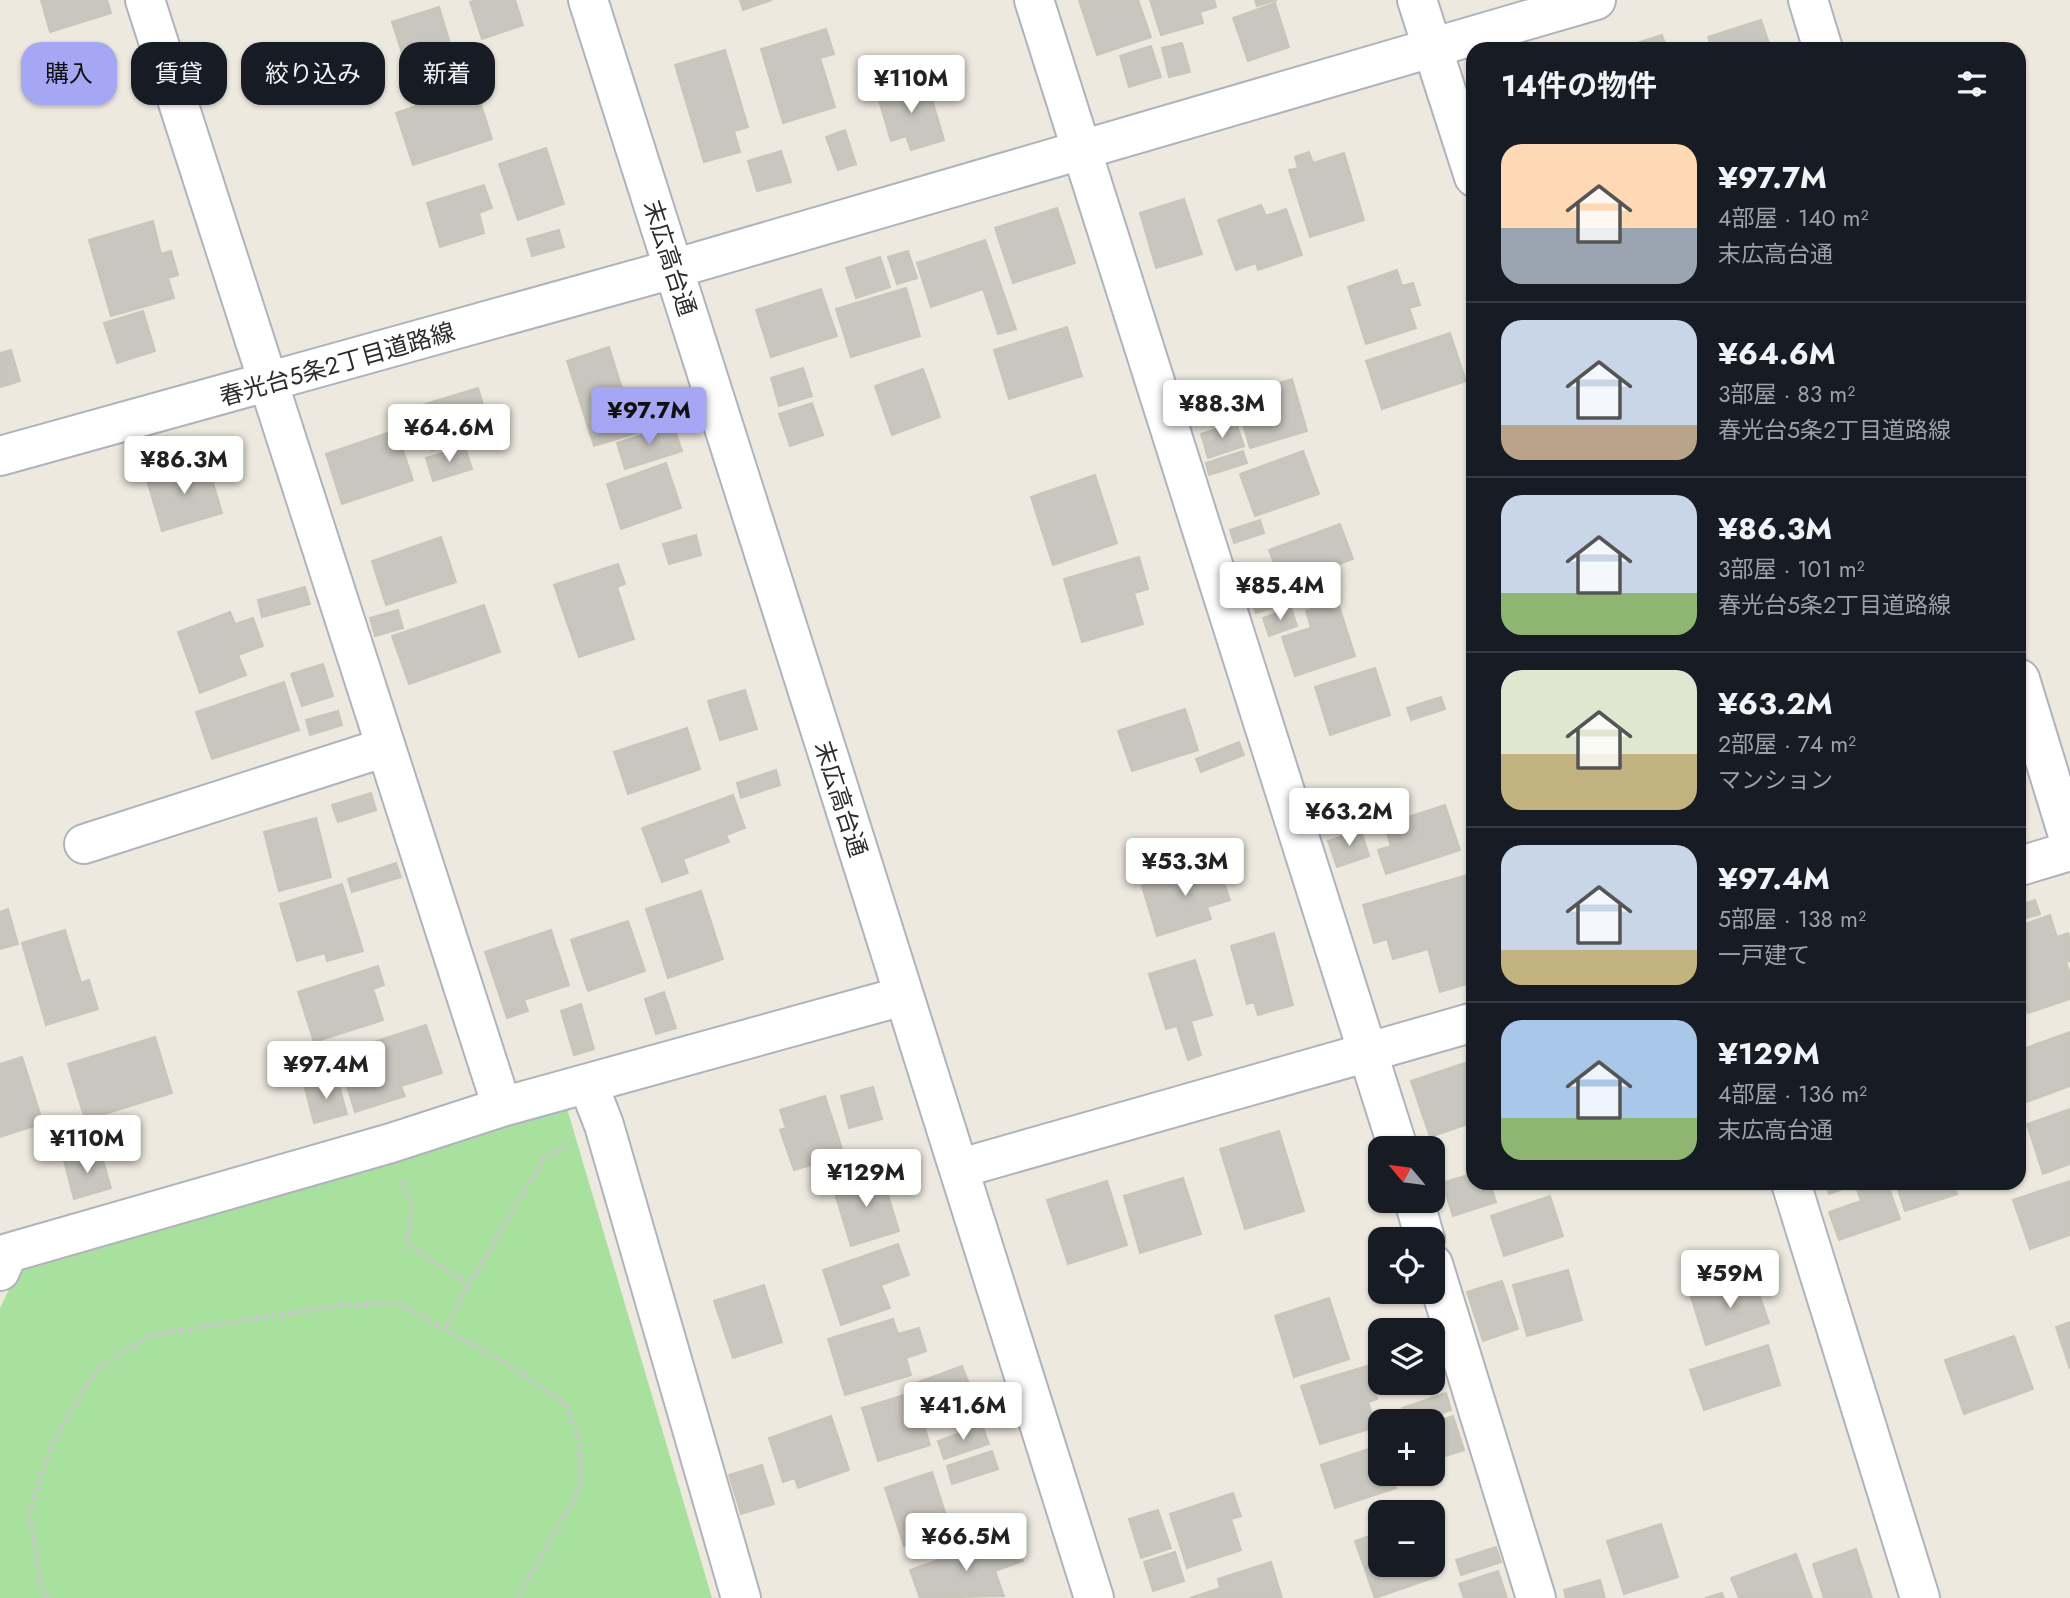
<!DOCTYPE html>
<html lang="ja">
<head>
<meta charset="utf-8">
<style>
	:root { --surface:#171b24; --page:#20242c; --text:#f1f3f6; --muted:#9ea1a6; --line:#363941; --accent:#a5a6f4 }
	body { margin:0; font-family:Jost,"Noto Sans JP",sans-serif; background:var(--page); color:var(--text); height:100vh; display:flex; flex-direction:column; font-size:26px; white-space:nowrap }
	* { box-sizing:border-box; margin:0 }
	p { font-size:23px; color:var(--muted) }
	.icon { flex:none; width:38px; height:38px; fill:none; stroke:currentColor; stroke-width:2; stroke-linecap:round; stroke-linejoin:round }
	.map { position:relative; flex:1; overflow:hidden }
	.sheet { position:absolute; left:1466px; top:42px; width:560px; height:1148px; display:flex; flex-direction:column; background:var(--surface); border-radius:21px; box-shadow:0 2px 5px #0004 }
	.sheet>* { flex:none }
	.guide { position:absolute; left:21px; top:42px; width:665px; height:63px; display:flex; gap:14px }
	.needle { width:46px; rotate:299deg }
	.buttons { position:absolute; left:1368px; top:1136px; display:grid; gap:14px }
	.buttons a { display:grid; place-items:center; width:77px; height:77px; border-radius:14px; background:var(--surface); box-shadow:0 2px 5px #0004; font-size:35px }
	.price { position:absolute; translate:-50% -60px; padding:0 16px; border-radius:7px; background:#fff; color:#222; font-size:23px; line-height:46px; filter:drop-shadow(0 2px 4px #0008) }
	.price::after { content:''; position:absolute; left:50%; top:42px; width:21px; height:16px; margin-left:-10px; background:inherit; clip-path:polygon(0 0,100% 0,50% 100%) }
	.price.selected { background:var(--accent); color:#111 }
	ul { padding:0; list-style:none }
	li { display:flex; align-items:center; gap:21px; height:175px; padding:0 35px }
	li+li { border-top:2px solid var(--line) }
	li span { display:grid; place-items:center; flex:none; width:196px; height:140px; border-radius:21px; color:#555 }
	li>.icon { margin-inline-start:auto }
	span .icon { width:84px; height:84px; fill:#fffc; stroke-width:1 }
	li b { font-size:30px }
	h2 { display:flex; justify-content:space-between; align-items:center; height:84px; padding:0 35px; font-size:30px }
	.pill { padding:0 24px; border-radius:21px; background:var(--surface); box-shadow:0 2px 5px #0004; font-size:24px; line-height:63px }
	.pill.selected { background:var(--accent); color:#111 }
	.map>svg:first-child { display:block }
	.green { fill:#a8e09e }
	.building { fill:#c8c6be; stroke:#c8c6b8; stroke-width:2 }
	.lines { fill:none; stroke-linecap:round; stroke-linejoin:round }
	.minor-casing { stroke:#b2b2be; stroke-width:42 }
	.path { stroke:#c8c8c8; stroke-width:4.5; stroke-dasharray:5 3.5; stroke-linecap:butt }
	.minor { stroke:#fff; stroke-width:38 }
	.labels { text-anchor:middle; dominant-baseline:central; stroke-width:7; stroke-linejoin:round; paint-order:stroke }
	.street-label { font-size:24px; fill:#2c2c2c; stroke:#fff }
</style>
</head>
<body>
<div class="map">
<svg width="2070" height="1598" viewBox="0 0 2070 1598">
	<rect width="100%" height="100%" fill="#ede9df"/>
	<path class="green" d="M563,1095L712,1598H0V1308L28,1250Z"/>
	<path class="building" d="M41,0H107L111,13L50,32Z
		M476,0H515L523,25L482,39L470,2Z
		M740,0H772L743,10Z
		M1079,0H1138L1151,37L1097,55Z
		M1150,0H1214L1216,7L1200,12L1203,23L1161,35Z
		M1255,0H1277L1257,6Z
		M1275,3L1289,47L1248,61L1233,18Z
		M439,7L456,63L410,78L392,22Z
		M1761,20L1771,49H1712L1708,37Z
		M826,29L834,54L820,58L835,107L783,123L761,49Z
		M1662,35L1667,49H1624V47Z
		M1182,43L1190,72L1169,77L1162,48Z
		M1151,46L1161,77L1129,87L1120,56Z
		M725,50L748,127L734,131L740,152L704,162L675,65Z
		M926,79L944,140L911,150L906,136L891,141L877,94Z
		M475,86L492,139L413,165L396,113Z
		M845,130L856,164L838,170L826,137Z
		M546,148L564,204L518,220L499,164Z
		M781,151L791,182L757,191L748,161Z
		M1309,152L1313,163L1344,153L1364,220L1310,237L1289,170L1298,168L1295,157Z
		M484,185L492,208L479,213L484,233L440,247L427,203Z
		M1184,199L1202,254L1156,268L1140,213Z
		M1261,205L1266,216L1286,209L1302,255L1258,270L1256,263L1236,270L1218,220Z
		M1057,208L1075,263L1013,283L995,228Z
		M153,221L161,254L171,251L178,275L168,278L174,298L111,316L89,240Z
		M559,230L564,247L532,256L527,239Z
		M985,240L1016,329L998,334L983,289L931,307L917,263Z
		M908,251L917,278L897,284L888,257Z
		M880,257L890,287L856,298L846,268Z
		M1397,270L1402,286L1413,283L1420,305L1409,308L1416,328L1366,344L1348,287Z
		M906,288L920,336L851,357L836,309Z
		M821,289L837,336L771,357L756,310Z
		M143,311L155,351L117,363L104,323Z
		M1067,327L1082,376L1009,399L994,350Z
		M1450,333L1466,381L1382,409L1366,361Z
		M609,347L636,433L594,446L567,361Z
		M11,350L20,381L1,387L0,353Z
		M803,368L812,396L779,406L771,378Z
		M923,369L940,417L892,435L875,386Z
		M1292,379L1307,431L1250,448L1235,397Z
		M478,388L491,431L432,450L419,406Z
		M812,403L823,435L790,446L779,414Z
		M1236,423L1244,446L1208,458L1201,434Z
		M673,425L682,451L625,469L617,443Z
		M396,430L413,480L342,504L326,454Z
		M465,447L472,469L433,481L426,458Z
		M1243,451L1247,463L1209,475L1206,463Z
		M1303,451L1319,494L1255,516L1240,474Z
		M207,462L222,513L162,531L147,480Z
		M666,463L681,508L621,529L607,484Z
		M1095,475L1117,543L1053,565L1031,497Z
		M1260,520L1264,533L1234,543L1230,530Z
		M1340,524L1353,559L1282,585L1269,550Z
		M696,535L701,555L669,564L663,544Z
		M441,537L456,582L386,605L372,561Z
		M1139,557L1148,589L1134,593L1143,624L1082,642L1064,579Z
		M618,564L625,584L617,587L634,639L579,657L554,585Z
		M1287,586L1292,601L1256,613L1251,598Z
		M305,587L310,604L262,617L258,600Z
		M1337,600L1355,656L1295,676L1282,637L1311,628L1306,611Z
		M484,605L500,652L409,684L392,636Z
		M1291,608L1297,626L1269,636L1263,618Z
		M398,610L403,628L375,636L370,618Z
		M230,612L235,624L253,618L263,646L238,655L246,675L200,693L178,632Z
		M323,664L333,696L302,706L291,674Z
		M1375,668L1390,715L1330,735L1315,687Z
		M284,682L299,730L212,759L196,712Z
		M745,690L757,729L720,740L708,701Z
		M1441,697L1445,709L1411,720L1407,708Z
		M1185,709L1198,750L1132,771L1118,731Z
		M338,711L342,725L310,735L306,720Z
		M687,728L700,769L628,794L614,752Z
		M1239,742L1244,755L1201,772L1196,759Z
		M776,770L780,785L741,798L737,783Z
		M371,793L376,810L338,822L332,805Z
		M733,795L745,828L726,835L729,842L683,859L688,873L662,882L642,828Z
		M1445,805L1460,850L1386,874L1378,850L1391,846L1384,825Z
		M316,818L331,877L279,891L264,832Z
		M1361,830L1369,856L1337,867L1328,841Z
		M1217,862L1230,900L1207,907L1211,919L1157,936L1142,886Z
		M396,863L401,877L352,892L348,879Z
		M1474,873V966L1466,968L1470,983L1440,992L1428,949L1393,959L1387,939L1374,943L1363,905Z
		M342,884L363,951L327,961L325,953L297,961L280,904Z
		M701,891L723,959L668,978L646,909Z
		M2035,900L2040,914L2020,920V905Z
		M8,909L18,944L0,949V912Z
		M2050,915L2057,937L2068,933L2070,939V961L2066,962L2070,974V999L2028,1013L2020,990V926Z
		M628,921L645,971L588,991L571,940Z
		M65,930L81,983L89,980L98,1009L46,1025L22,943Z
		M551,930L569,985L524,1000L528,1011L507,1018L485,952Z
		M1274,933L1293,1005L1258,1015L1254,1002L1247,1004L1231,946Z
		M1195,960L1212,1015L1191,1021L1201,1055L1188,1060L1177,1026L1166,1029L1149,974Z
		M378,966L384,985L373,989L383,1020L314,1042L298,992Z
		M664,992L676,1028L656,1034L645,999Z
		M581,1004L594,1049L574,1055L561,1011Z
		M426,1025L442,1073L401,1086L405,1096L355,1112L337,1054Z
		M2070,1032V1086L2026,1102L2020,1084V1050Z
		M155,1037L172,1093L85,1120L68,1064Z
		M22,1057L43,1123L0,1137V1064Z
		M1474,1060V1122L1430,1137L1411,1081Z
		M337,1079L347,1114L314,1123L305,1088Z
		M873,1087L882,1119L849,1128L841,1096Z
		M825,1096L844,1155L794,1170L780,1130L786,1128L780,1110Z
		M2070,1109V1164L2043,1174L2027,1124Z
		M1279,1131L1304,1211L1245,1229L1220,1149Z
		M100,1150L111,1188L74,1199L64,1161Z
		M881,1172L899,1231L851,1246L833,1187Z
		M1474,1173V1183H1490L1496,1202L1453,1216L1442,1183Z
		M1183,1178L1201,1234L1140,1253L1124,1196Z
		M1107,1181L1127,1245L1068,1264L1047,1200Z
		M2070,1181V1235L2030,1249L2013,1200Z
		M1826,1183H1860L1829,1194Z
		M1874,1183H1887L1900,1219L1839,1240L1829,1212L1861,1201L1857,1189Z
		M1896,1183H1953L1957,1194L1905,1211Z
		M1550,1196L1563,1236L1504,1256L1491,1216Z
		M898,1244L909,1275L881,1285L890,1308L841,1325L823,1270Z
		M1568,1270L1582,1320L1527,1336L1513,1285Z
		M1753,1276L1769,1323L1706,1345L1691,1297Z
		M1502,1281L1518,1329L1483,1341L1467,1292Z
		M764,1285L782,1342L733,1358L714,1301Z
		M1329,1298L1349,1359L1294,1377L1275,1316Z
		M893,1319L898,1334L919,1328L926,1351L906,1358L911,1375L845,1395L828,1339Z
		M2070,1322V1369L2056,1327Z
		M2014,1336L2033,1389L1964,1414L1945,1360Z
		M1768,1345L1780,1385L1704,1410L1690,1370Z
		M962,1366L971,1389L939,1400L945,1416L929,1422L915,1383Z
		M1367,1366L1377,1399L1368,1402L1376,1427L1320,1444L1301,1386Z
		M914,1392L930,1445L878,1461L862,1408Z
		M1446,1393L1451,1410L1419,1421H1407L1402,1408Z
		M831,1416L849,1470L798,1488L795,1478L783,1482L769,1438Z
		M1453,1416L1464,1450L1433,1460V1423Z
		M982,1425L989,1444L944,1459L938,1441Z
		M1381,1445V1474H1391L1396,1488L1335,1508L1321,1465Z
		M992,1451L998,1469L952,1484L947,1466Z
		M762,1465L774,1504L741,1514L729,1475Z
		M932,1472L951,1531L904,1546L885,1488Z
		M1233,1493L1241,1516L1231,1519L1241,1550L1187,1568L1170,1514Z
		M1158,1510L1171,1548L1141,1558L1129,1519Z
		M1661,1524L1678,1577L1624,1594L1607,1541Z
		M1381,1532V1564H1433V1542L1441,1564L1432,1567L1436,1577L1375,1598L1355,1541Z
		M997,1539L1001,1550L1017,1545L1023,1561L995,1571L1004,1596L920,1598L910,1570Z
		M1496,1547L1501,1562L1461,1575L1456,1560Z
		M1856,1549L1872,1598H1824L1813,1564Z
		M1175,1552L1184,1581L1153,1591L1144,1562Z
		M1796,1554L1812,1598H1739L1731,1578Z
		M1271,1562L1282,1598H1190L1220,1588L1218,1579Z
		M1498,1571L1507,1598H1464L1459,1584Z
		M1600,1580L1605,1598H1566L1564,1590Z
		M1722,1593L1724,1598H1705Z"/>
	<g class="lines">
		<g class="minor-casing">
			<path id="minor" d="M145,0L502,1107
				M588,0C756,533 929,1064 1094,1598
				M1034,0L1398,1148
				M1417,0L1474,177
				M1808,0L1823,49
				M0,456L673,269L1596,0
				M2020,679L2070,842
				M84,844L386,747
				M2020,866L2070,851
				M588,1084L604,1125L741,1598
				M961,1168L1474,1022
				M1791,1183L1920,1598
				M1414,1200L1425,1239
				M1433,1264L1536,1598
				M0,1271L8,1253L391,1143L502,1107L903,996"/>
		</g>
		<path class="path" d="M402,1181L412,1206L407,1244L469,1284L543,1159L568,1145
			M446,1328L469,1284
			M48,1598L42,1589L29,1511L54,1439L98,1368L151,1335L337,1306L398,1303L511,1366L565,1403L580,1441L581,1486L518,1598"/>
		<use href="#minor" class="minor"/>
	</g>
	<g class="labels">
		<g class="street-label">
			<text transform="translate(670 258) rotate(72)">末広高台通</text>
			<text transform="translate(337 364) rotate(-16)">春光台5条2丁目道路線</text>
			<text transform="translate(841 799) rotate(72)">末広高台通</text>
		</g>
	</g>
</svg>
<div class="buttons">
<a><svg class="needle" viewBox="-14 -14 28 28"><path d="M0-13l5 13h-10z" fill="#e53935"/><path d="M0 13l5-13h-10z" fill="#9ea1a6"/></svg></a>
<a><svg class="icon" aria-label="locate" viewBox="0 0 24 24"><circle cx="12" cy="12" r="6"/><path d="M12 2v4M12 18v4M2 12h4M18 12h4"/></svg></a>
<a><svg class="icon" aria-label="layers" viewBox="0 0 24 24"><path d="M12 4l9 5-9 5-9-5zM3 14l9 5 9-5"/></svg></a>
<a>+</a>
<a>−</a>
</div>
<b class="price" style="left:911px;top:115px">¥110M</b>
<b class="price" style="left:1222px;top:440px">¥88.3M</b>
<b class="price selected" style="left:649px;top:447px">¥97.7M</b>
<b class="price" style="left:449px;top:464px">¥64.6M</b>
<b class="price" style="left:184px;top:496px">¥86.3M</b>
<b class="price" style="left:1280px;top:622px">¥85.4M</b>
<b class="price" style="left:1349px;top:848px">¥63.2M</b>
<b class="price" style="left:1185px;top:898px">¥53.3M</b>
<b class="price" style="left:326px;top:1101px">¥97.4M</b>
<b class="price" style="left:87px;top:1175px">¥110M</b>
<b class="price" style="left:866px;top:1209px">¥129M</b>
<b class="price" style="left:1730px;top:1310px">¥59M</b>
<b class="price" style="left:963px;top:1442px">¥41.6M</b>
<b class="price" style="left:966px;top:1573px">¥66.5M</b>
<div class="guide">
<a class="pill selected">購入</a>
<a class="pill">賃貸</a>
<a class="pill">絞り込み</a>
<a class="pill">新着</a>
</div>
<section class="sheet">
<h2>14件の物件<svg class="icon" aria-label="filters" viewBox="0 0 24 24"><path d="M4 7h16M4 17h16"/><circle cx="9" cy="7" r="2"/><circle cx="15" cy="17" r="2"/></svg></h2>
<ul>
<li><span style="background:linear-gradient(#ffd9b3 60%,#9aa5b1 0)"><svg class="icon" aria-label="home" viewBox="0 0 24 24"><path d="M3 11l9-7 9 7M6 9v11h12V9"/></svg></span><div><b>¥97.7M</b><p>4部屋 · 140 m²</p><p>末広高台通</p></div></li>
<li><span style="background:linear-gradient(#c9d6e8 75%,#b9a48a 0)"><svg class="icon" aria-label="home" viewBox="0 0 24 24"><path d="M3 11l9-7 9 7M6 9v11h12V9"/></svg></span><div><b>¥64.6M</b><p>3部屋 · 83 m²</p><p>春光台5条2丁目道路線</p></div></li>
<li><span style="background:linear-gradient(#c9d6e8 70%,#8fb573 0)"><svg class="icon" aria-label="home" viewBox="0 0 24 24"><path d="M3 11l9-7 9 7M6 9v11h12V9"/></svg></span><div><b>¥86.3M</b><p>3部屋 · 101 m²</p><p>春光台5条2丁目道路線</p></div></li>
<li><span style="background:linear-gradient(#dfe7d0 60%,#c2b280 0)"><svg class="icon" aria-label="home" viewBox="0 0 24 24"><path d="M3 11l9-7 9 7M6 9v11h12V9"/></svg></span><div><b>¥63.2M</b><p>2部屋 · 74 m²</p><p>マンション</p></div></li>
<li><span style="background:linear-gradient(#c9d6e8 75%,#c2b280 0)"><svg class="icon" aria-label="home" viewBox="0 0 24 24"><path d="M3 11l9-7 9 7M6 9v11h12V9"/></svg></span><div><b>¥97.4M</b><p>5部屋 · 138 m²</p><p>一戸建て</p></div></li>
<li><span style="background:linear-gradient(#a9c7e8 70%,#8fb573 0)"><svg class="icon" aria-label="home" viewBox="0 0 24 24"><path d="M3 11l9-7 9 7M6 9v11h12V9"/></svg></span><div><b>¥129M</b><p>4部屋 · 136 m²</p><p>末広高台通</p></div></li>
</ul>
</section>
</div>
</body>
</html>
